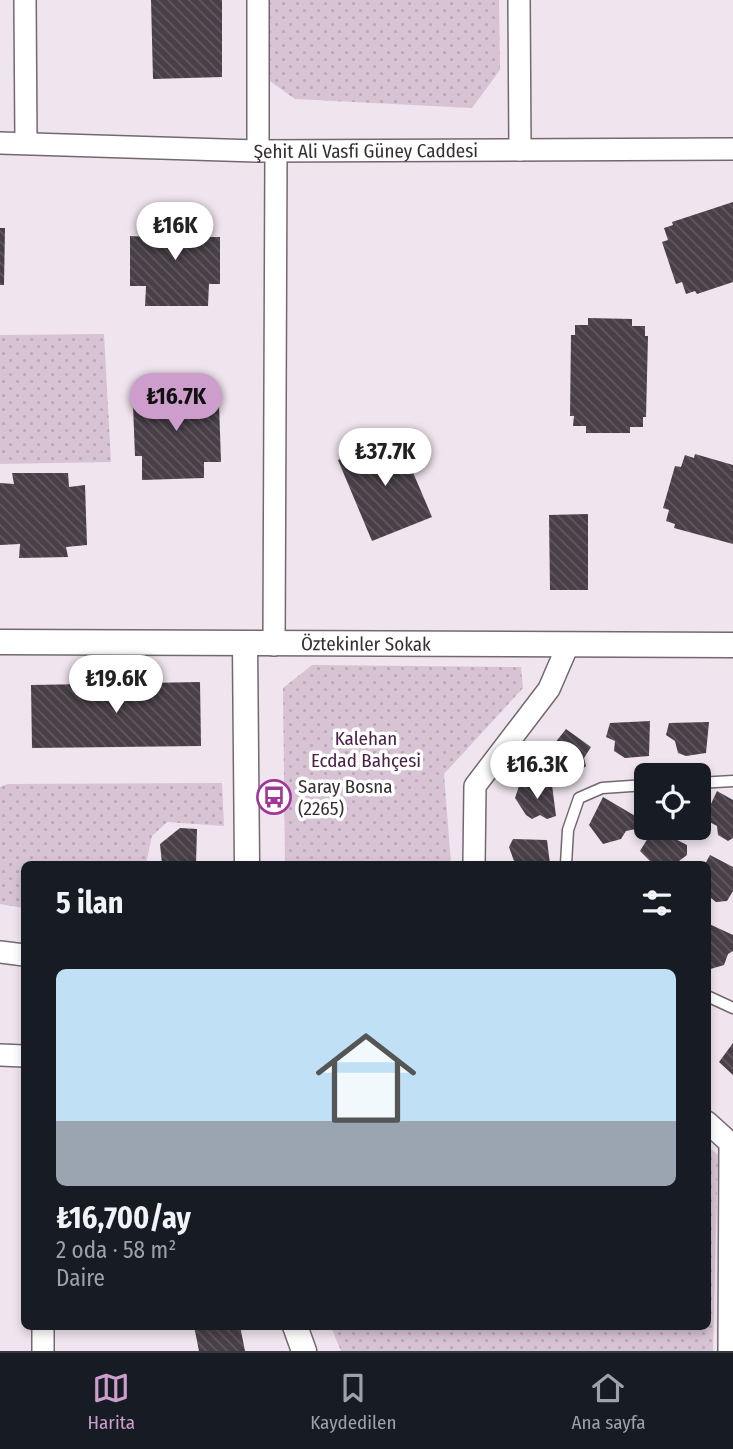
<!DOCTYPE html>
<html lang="tr">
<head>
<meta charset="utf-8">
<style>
	:root { --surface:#171b24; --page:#242831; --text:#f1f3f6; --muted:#9ea1a6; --line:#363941; --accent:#cd9ecc }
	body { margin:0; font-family:"Fira Sans Condensed",sans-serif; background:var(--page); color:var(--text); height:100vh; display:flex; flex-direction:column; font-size:26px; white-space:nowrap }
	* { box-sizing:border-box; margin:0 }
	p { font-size:23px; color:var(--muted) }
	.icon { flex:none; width:38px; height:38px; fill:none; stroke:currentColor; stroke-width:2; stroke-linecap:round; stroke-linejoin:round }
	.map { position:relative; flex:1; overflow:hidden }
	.sheet { position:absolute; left:21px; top:861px; width:690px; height:469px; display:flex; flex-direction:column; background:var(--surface); border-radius:10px; box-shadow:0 4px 10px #0003 }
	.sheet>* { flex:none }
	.fabs { position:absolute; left:634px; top:763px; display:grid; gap:14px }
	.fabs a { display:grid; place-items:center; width:77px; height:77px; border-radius:10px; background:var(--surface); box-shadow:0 4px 10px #0003; font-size:35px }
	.price { position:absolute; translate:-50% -60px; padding:0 16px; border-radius:24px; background:#fff; color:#222; font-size:23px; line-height:46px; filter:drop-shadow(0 2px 4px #0008) }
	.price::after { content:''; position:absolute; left:50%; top:42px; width:21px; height:16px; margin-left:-10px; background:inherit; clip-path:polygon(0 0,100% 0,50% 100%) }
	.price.active { background:var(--accent); color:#111 }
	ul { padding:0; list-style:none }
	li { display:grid; align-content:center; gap:14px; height:371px; padding:0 35px }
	li span { display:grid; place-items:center; height:217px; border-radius:10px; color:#555 }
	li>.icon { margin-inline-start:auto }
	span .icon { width:126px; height:126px; fill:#fffc; stroke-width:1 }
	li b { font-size:30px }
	h2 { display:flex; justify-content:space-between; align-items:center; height:84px; padding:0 35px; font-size:30px }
	.tab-bar { display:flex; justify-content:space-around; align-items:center; height:98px; border-top:2px solid var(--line); background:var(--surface); font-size:19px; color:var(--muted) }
	.tab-bar a { display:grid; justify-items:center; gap:4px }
	.tab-bar .active { color:var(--accent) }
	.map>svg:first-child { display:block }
	.green { fill:url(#green-dots) }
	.building { fill:url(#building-back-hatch) }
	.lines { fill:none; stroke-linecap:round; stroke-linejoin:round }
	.service-casing { stroke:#736871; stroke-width:13 }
	.minor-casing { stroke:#736871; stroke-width:24 }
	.tertiary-casing { stroke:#736871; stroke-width:27 }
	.service { stroke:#fff; stroke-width:10 }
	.minor { stroke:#fff; stroke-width:21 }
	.tertiary { stroke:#fff; stroke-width:24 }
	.labels { text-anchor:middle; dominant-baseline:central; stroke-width:7; stroke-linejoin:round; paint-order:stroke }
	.street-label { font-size:19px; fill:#342f33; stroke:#fff }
	.park-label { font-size:19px; fill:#492245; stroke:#fff }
	.poi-label { font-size:19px; fill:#342f33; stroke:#fff; text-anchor:start }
</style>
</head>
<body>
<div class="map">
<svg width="733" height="1351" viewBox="0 0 733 1351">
	<defs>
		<pattern id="green-dots" width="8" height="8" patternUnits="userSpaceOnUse" patternTransform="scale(1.75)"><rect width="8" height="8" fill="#d7c3d4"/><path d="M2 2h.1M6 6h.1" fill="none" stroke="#b9a8b6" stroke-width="1.8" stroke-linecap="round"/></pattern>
		<pattern id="building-back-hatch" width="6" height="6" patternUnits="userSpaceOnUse" patternTransform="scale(1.75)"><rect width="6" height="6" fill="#483f47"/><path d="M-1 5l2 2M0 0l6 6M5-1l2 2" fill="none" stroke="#605960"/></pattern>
	</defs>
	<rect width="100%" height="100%" fill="#f0e4ee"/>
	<path class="green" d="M267,0H499L500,70L472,108L295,99L267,79Z
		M104,334L111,462L0,464V335Z
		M312,665L521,667L523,688L444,774L451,864H285L283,688Z
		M222,783L224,826L167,822L152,836L146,864H24V908L0,904V787L8,784Z
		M707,1145L718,1155L713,1351H341L331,1327L707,1326Z"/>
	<path class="building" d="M151,0H222V77L153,79Z
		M733,202V282L697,294L695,291L686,294L682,282L676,284L662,242L668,240L664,228L673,225L672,222Z
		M143,217L207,218L206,237H220V284H209L208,306H145L146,286H130V236L147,237Z
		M0,228H5L4,285H0Z
		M588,318L632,319V326H645V336H648L646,417H643V427H630V433H586V426H573L574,416H570L571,335H575V325H588Z
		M203,385L204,405L219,404L221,462H204V478L142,480V456H135L133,405H145L144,387Z
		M397,435L432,517L372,541L338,460Z
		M695,454L733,465V544L674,528L675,524L666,521L669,510L663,508L675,466L681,467L685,455L694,458Z
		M12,473H68L69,487L85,485L87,545L66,547L68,557L19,558L20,544L0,545V483L14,484Z
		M588,514V590H550L549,515Z
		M200,682L201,746L32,748L31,685Z
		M650,721L649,756L625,758L614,751L615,741L606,737L610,723Z
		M709,722L706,753L686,756L678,753L675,741L666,735L669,723Z
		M566,729L591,747L584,758L586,766L579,772L555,768L547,753Z
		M552,785L556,816L547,819L540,815L532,819L526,815L515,798L519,786Z
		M717,791L733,800V838L728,841L718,835L717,826L704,819Z
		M603,797L637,817L636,829L626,831L621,839L603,844L589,825Z
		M180,828L197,829L196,864H162L160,844Z
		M654,828L687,845V855L675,864H653L640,851Z
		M513,839L547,840L550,864H515L509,847Z
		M710,855L733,867V891L727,901L716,902L707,895L705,864Z
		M707,923L733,935V951L728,954L724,965L707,970Z
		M733,1043V1075L719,1062Z
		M194,1326H240L245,1351H199Z"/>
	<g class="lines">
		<g class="service-casing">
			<path id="service" d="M698,783L733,781
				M566,864L568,830L579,798L602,788L646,785
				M707,996L733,1008"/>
		</g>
		<g class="minor-casing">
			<g id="minor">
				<path d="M25,0L26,143"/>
				<path d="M258,0V151"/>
				<path d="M519,0L520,150"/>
				<path id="s1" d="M0,143L258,151L733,149"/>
				<path d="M274,645L276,151"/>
				<path d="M474,864L475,786L549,689L568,645"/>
				<path d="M0,952L24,955"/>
				<path d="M0,1055L24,1056"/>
				<path d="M707,1122L730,1143L729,1351"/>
				<path d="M43,1351V1326"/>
			</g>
		</g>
		<g class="tertiary-casing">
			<g id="tertiary">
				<path id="s2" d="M0,642L733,645"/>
				<path d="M245,645L247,864"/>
				<path d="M295,1326L304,1351"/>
			</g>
		</g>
		<use href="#service" class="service"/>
		<use href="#minor" class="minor"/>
		<use href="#tertiary" class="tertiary"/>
	</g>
	<defs>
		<g id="bus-ring" transform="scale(1.75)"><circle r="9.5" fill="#fff" stroke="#a03698" stroke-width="1.5"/><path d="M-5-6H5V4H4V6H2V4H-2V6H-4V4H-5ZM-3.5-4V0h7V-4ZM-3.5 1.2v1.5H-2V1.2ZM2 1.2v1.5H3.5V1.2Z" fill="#a03698"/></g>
	</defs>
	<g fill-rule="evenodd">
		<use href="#bus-ring" x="274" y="797"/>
	</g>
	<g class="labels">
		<g class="street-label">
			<text stroke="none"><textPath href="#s1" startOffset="366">Şehit Ali Vasfi Güney Caddesi</textPath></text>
			<text stroke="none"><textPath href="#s2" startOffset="366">Öztekinler Sokak</textPath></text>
		</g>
		<g class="park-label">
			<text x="366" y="738">Kalehan<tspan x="366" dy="22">Ecdad Bahçesi</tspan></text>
		</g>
		<g class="poi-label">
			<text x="298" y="786">Saray Bosna<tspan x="298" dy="22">(2265)</tspan></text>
		</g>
	</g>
</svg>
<div class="fabs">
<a><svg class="icon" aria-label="locate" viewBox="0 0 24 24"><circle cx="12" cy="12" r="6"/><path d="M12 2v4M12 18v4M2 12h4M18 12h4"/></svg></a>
</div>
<b class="price" style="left:175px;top:262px">₺16K</b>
<b class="price active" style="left:176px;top:433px">₺16.7K</b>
<b class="price" style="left:385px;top:488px">₺37.7K</b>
<b class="price" style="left:116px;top:715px">₺19.6K</b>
<b class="price" style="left:537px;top:801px">₺16.3K</b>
<section class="sheet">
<h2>5 ilan<svg class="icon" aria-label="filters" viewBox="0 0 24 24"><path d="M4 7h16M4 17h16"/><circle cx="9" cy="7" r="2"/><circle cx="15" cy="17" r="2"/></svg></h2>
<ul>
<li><span style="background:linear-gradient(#bfe0f5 70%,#9aa5b1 0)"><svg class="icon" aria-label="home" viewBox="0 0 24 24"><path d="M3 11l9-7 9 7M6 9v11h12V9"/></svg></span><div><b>₺16,700/ay</b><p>2 oda · 58 m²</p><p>Daire</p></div></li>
</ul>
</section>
</div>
<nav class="tab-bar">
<a class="active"><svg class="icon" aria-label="map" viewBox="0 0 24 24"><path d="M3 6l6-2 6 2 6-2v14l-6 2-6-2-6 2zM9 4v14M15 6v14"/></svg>Harita</a>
<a><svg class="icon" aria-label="saved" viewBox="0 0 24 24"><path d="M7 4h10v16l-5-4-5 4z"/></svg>Kaydedilen</a>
<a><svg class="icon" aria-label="home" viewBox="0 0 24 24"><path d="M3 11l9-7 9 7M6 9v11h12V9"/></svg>Ana sayfa</a>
</nav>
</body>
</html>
